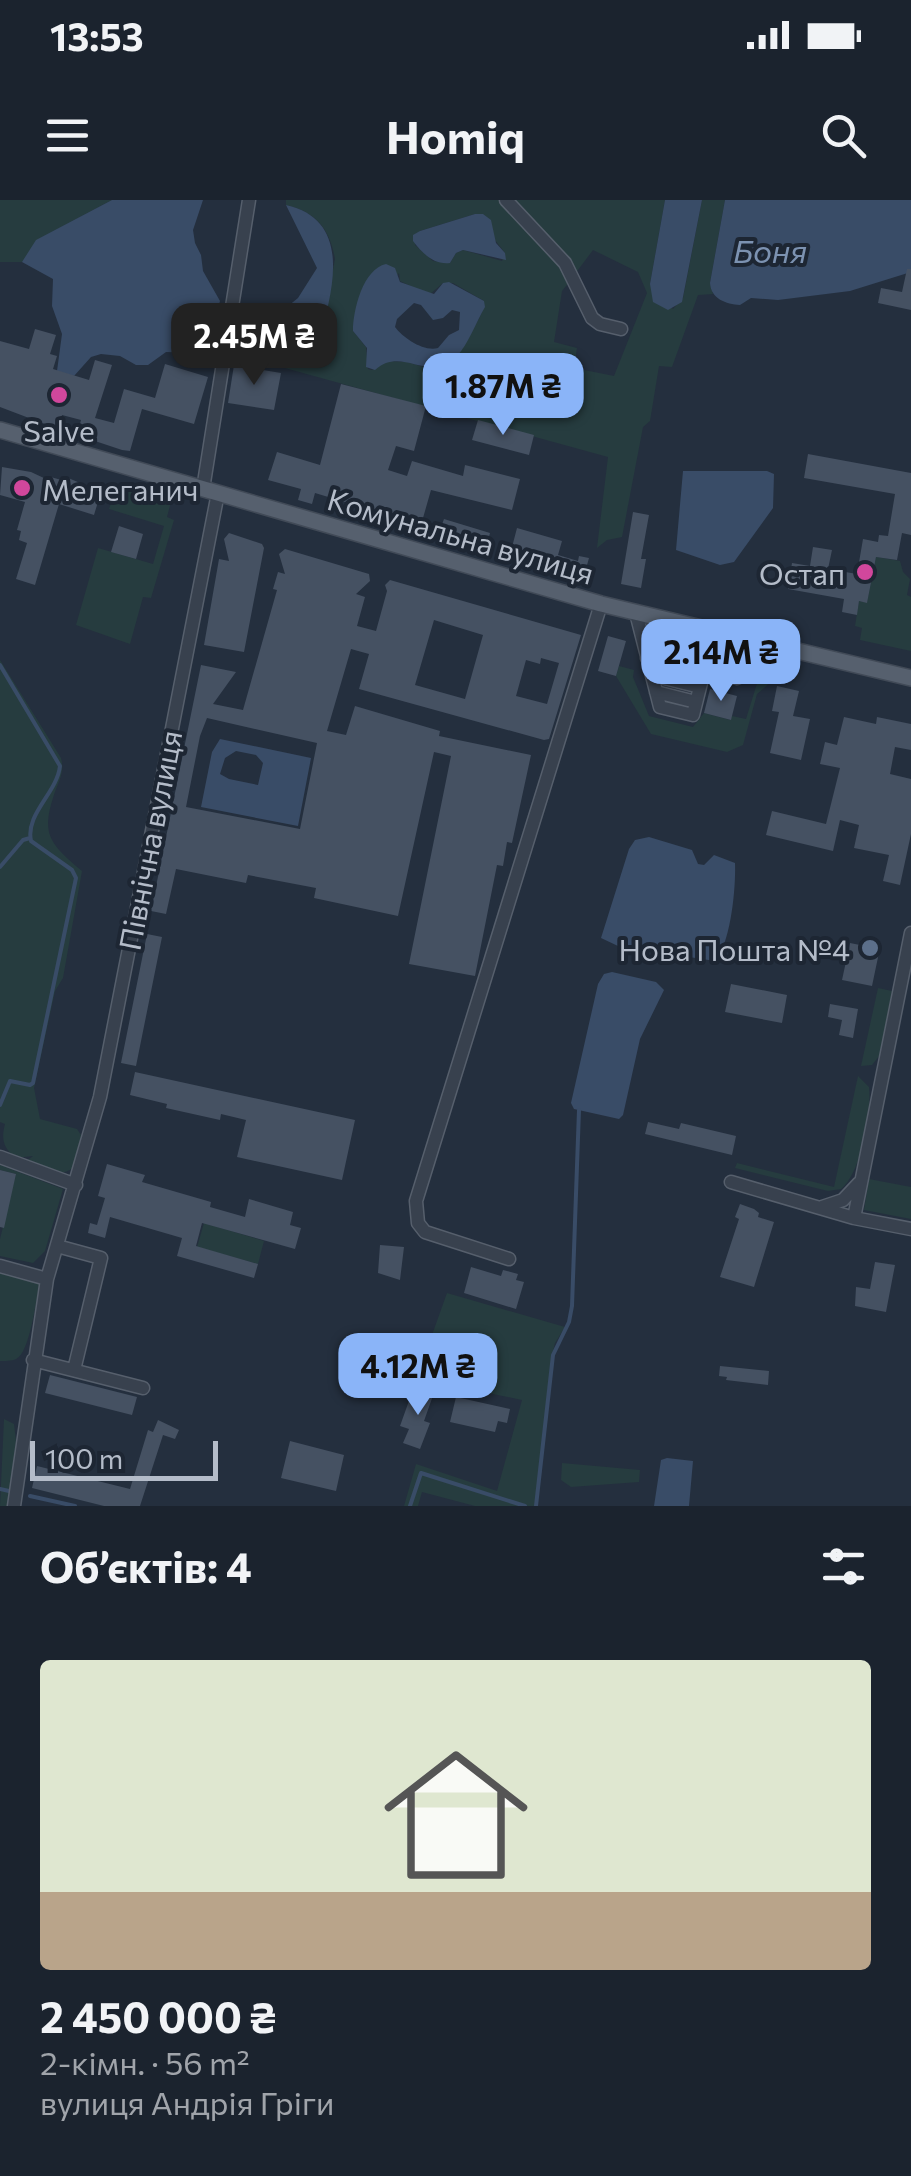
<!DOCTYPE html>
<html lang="uk">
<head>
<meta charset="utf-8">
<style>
	:root { --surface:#1b232e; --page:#242b36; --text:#f1f3f6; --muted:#a0a4aa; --accent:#8ab4f8 }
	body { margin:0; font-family:Commissioner,sans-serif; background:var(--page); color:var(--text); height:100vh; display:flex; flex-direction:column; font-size:38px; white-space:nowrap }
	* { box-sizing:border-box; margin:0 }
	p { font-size:32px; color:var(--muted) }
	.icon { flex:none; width:55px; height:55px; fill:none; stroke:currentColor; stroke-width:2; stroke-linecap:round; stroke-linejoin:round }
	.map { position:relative; height:1306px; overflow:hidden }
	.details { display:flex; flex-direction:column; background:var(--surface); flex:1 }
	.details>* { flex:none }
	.scale { position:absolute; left:30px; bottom:25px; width:188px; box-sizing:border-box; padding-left:10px; border:5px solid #b4bcc9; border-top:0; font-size:28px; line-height:35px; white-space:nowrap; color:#b4bcc9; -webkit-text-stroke:8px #1d2633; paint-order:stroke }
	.price { position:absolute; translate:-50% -85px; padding:0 22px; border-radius:20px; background:var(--accent); color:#111; font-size:32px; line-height:65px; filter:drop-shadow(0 2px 5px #0008) }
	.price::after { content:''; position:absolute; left:50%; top:60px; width:30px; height:22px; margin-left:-15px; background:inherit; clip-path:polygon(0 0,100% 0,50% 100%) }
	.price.on { background:#222; color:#fff }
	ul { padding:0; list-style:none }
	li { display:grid; align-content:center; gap:20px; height:530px; padding:0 40px }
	li span { display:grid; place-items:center; height:310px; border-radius:10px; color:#555 }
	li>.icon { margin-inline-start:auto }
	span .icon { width:180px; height:180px; fill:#fffc; stroke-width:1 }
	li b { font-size:42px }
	h2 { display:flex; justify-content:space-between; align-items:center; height:120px; padding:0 40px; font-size:42px }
	.status { display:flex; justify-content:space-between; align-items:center; height:70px; padding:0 50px; background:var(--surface); direction:ltr }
	.status svg { height:28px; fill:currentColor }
	header { display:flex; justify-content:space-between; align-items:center; height:130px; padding:0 40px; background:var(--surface); font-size:45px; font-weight:700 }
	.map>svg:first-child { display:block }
	.green { fill:#263c3f; fill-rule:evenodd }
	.water { fill:#394c67; fill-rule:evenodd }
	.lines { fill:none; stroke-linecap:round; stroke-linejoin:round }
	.stream { stroke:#394c67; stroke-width:4 }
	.building { fill:#455162; fill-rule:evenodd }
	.minor-casing { stroke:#565f6c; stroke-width:15 }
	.major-casing { stroke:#414a57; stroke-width:18 }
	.minor { stroke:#38414e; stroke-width:12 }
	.major { stroke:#56606e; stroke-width:15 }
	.hotel-dot { fill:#d1479c; stroke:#1d2633; stroke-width:4 }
	.service-dot { fill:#5c6f8a; stroke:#1d2633; stroke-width:4 }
	.labels { text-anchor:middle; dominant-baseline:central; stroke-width:8; stroke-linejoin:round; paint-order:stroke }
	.poi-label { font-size:30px; fill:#b4bcc9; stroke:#1d2633; text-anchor:end }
	.street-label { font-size:30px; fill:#b4bcc9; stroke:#1d2633 }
	.water-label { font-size:32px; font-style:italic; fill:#7c92b1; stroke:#1d2633 }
</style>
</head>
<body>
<div class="status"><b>13:53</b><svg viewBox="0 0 49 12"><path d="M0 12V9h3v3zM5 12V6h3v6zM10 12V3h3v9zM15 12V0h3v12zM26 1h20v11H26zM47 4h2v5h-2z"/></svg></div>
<header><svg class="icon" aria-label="menu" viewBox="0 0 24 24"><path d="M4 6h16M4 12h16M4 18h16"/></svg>Homiq<svg class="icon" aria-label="search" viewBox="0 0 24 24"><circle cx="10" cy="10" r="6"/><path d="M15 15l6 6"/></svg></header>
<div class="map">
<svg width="911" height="1306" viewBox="0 0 911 1306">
	<rect width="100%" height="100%" fill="#242f3e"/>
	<path class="green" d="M0,0H112L37,40L28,57L22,62H0Z
		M286,0H501L555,55L570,81L562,91L554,142L577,148L574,168L614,176L647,93L638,72L593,50L575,74L511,0H665L650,84L673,109L683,98L702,0H725L710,83L713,94L698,95L672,167L659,166L650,221L643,227L622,337L607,340L597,348L608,257L234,154L256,145L309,151L317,145L321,134L335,59C330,29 316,12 286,5ZM475,14L505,53L502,61L463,50L456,53L450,63L433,61L415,45L420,31ZM399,73L400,81L429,95L443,83H453L484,101C483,128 450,151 430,169L407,162L387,161L372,170L368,169L366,147L353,131Z
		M117,286L171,302L167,317L174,320L151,398L143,397L130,444L76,425L98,348L153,364L164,326L109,309Z
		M876,357L900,361L903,372L910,379L907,395L911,397V451L860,440L862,428L855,426L859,401L867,402Z
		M666,436L739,453L745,459L740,469L734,472L665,456L658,446L660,438Z
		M0,460L61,558C64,570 61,577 56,589C40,634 48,642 82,671L63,778L55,791L34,888L40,919L77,929L81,935L74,967C59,980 41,968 25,962L33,956L16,958C3,948 1,939 5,924L0,922Z
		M775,460L784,464L780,474L757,494L743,545L727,552L651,534L616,476L619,466L634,470L633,477L649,516L693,527L704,513L730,520L732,516L746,519L763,464Z
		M878,788L892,791L880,855L872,865L861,866Z
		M858,876L869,887C872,913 861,973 841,989L828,991L735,968L737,963L834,987Z
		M0,965L63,989L45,1051L33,1063L0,1056V1039L16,974L0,970Z
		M869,979L911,987V1019L864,1010Z
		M204,1023L264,1041L258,1064L197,1047Z
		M0,1071L40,1083C36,1099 30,1153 16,1159C12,1161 4,1161 0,1161Z
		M447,1093L565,1127L555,1143L551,1160L535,1306H475L422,1292L418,1306H404L416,1264L497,1291L522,1200L445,1184L418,1174Z
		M4,1219L14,1224L16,1241L8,1306H0Z
		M562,1263L640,1270L639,1282L571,1287L561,1280Z"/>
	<path class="water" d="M112,0H203L193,30L195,43L201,55L203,71L220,101L212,129L220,144L194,153L166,152L148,165H136L120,156L101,154L91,157L74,176L57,171L62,134L52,106L53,79L22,62L36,40Z
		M665,0H702L682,102L668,110L653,102L650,84Z
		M725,0H911V72L850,91L778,100L751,98L740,105C726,104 711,99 710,83Z
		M286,5C353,20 333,91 319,140C307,160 276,149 256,145L254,141L269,134L282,111L298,98L317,68Z
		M475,14H483L491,20L496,43L505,53L506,60L463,50L456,53L450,63C434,65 423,54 413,41V35L420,31Z
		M386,64L395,68L400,82L434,94L443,83L449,82L484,101L485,107C476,122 468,145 457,156C428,185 403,145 375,170L366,167L367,148L353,131C353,110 363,69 386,64ZM414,103L421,105L433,120L443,118L452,110L460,112L459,130L449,135L438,148C424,152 403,138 395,127L397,119Z
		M683,271H767L774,274L773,308L734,362L720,365L676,350Z
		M220,539L311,558L298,626L201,607L212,552ZM236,551L256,555L263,563L258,585L229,579L220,574L225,558Z
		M649,637L692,650L698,664L704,665L714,655L735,663C736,687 731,743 715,761L618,746L601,738L629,649L635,640Z
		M612,772L656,782L664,790L640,839L623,915L619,919L574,909L571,903L598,784L604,774Z
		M667,1258L693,1261L689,1306H654L661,1260Z"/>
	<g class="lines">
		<path class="stream" d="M0,465L60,566C57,593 25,614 31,641L72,670L76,678L33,883L30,885L10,881L0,905
			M0,667L23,640L30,638
			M0,1289L9,1291
			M30,1296L75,1306
			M410,1306L421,1273L525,1306
			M536,1306L553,1155L569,1122L572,1106L579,910"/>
	</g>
	<path class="building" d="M907,69H911V110L878,103L881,88L902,92Z
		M35,129L56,135L50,154L57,156L53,169L89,180L95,160L112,165L95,218L114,223L124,189L155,198L165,164L208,177L194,224L142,209L130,251L122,250L77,235L81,220L62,215L58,229L0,207V141L29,149Z
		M234,165L281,173L274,210L228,203Z
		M341,184L426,206L414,251L396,246L388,270L407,276L412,261L463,276L465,265L520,279L512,310L431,290L421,325L315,293L312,304L298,300L301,289L268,280L277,252L320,265Z
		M478,220L534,235L529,255L472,240Z
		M808,254L911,273V335L902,333L897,360L876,357L867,403L859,401L857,415L842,412L844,399L788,389L792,363L810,366L813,347L832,350L828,369L857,374L863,339L878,342L879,335L888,336L895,294L804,278Z
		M2,267L31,272L46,279L47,276L65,281L66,277L101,292L94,315L59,304L35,385L16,379L27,343L19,340L21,331L17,330L25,302L0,295Z
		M633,312L649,315L641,359H646L641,388L621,384Z
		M444,319L490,333L487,344L440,330Z
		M119,326L143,334L136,359L111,352Z
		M517,328L562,341L558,355L578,361L579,356L589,358L584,376L563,370L565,367L511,351Z
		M229,333L262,344L264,348L244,452L204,445L219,359L229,361L224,339Z
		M285,349L369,374L370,381L356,394L365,397L357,426L376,431L387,391L385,385L390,380L581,435L549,539L544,540L359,489L369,454L351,449L327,531L346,535L355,506L440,531L439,536L531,555L512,643L507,642L503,666L497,665L475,776L409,764L451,556L434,552L398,716L314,698L316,688L248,675L246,683L176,669L166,714L151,711L201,465L236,472L213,504L243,510L277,390L273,389L278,372L285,374L279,354ZM434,420L483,435L465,499L415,485ZM541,458L559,463L547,504L516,496L526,460L540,464ZM207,518L317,543L300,629L186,607L200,536Z
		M608,436L626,441L616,476L598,471Z
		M777,486L799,491L793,516L810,519L801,560L770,553L779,512L772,511Z
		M710,489L737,496L731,520L704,513Z
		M844,517L876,524L877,517L911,524V550L895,547L890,574L911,579V634L900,685L883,681L889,655L854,648L859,625L840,620L833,651L766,635L772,611L826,624L840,568L820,564L825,542L837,545Z
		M147,734L162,737L136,866L121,863Z
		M862,739L881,743L872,786L842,780L850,743L860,745Z
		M731,784L787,795L782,823L725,812Z
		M830,804L858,809L853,838L839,835L842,820L828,817Z
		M135,872L355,920L342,980L237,957L246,920L221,914L220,920L166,908L167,904L130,895Z
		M648,922L679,929L681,923L736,936L732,955L645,934Z
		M107,964L145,975L142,982L211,1002L210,1007L245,1017L249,999L293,1012L290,1025L301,1028L295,1049L202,1023L196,1046L258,1064L254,1078L177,1056L182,1038L110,1017L105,1038L88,1033L90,1023L97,1025L105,998L98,996Z
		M0,970L16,974L4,1028L0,1027Z
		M740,1004L754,1009L759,1013L758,1017L774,1022L754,1087L720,1077L739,1019L735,1017Z
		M380,1045L404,1047L400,1080L378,1073Z
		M875,1062L895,1065L886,1112L855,1106L856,1087L870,1089Z
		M471,1067L501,1076L503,1070L518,1074L516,1080L524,1082L516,1109L464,1093Z
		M720,1166L769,1171L768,1185L726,1180L727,1177L719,1176Z
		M50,1175L137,1197L132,1215L45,1193Z
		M425,1183L436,1187L424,1221L430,1223L420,1249L403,1243L409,1229L400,1226L410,1198L418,1202Z
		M456,1197L510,1209L507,1223L498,1221L495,1232L450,1222Z
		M158,1220L179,1230L175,1239L163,1235L140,1306H104L32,1288L37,1266L130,1289L148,1230L153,1232Z
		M290,1241L344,1255L336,1291L281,1278Z"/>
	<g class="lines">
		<g class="minor-casing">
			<path id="minor" d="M506,0L565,63L592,118L600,124L621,129
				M203,289L249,0
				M636,413L660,507L693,515L704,471
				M647,458L737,478L746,474L769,445
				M652,475L700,487
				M656,492L696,502
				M0,957L76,985
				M731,982L854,1018L911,1029
				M822,1007L843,1000L859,983
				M854,1018L911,733
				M57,1046L101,1058L74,1170
				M509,1059L425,1032L418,1023L416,1001L601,404
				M0,1066L47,1079
				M33,1160L143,1188
				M14,1306L47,1079L100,897L218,293"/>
		</g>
		<g class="major-casing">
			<path id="major" d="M0,230L601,404L911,478"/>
		</g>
		<use href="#minor" class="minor"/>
		<use href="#major" class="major"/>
	</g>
	<g class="hotel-dot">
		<circle cx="59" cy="195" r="10"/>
		<circle cx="22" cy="288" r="10"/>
		<circle cx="865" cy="372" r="10"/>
	</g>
	<circle class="service-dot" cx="870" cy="748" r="10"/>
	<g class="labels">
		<g class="poi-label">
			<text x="59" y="229" text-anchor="middle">Salve</text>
			<text x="42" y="288" text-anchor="start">Мелеганич</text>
			<text x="845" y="372">Остап</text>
			<text x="850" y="748">Нова Пошта №4</text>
		</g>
		<g class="street-label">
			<text transform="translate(461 335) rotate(16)">Комунальна вулиця</text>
			<text transform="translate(149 640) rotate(-79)">Північна вулиця</text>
		</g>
		<g class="water-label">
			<text x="770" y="50">Боня</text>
		</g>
	</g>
</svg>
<div class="scale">100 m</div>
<b class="price on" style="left:254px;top:188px">2.45M ₴</b>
<b class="price" style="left:503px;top:238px">1.87M ₴</b>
<b class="price" style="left:721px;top:504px">2.14M ₴</b>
<b class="price" style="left:418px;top:1218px">4.12M ₴</b>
</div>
<section class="details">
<h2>Об’єктів: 4<svg class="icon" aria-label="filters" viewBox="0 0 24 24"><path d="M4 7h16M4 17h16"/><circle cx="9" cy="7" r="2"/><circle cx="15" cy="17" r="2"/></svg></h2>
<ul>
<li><span style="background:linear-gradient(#dfe7d0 75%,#b9a48a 0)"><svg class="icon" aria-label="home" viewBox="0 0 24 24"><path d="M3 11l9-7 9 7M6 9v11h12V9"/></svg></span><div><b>2 450 000 ₴</b><p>2-кімн. · 56 m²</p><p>вулиця Андрія Гріги</p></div></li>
</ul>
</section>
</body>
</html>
